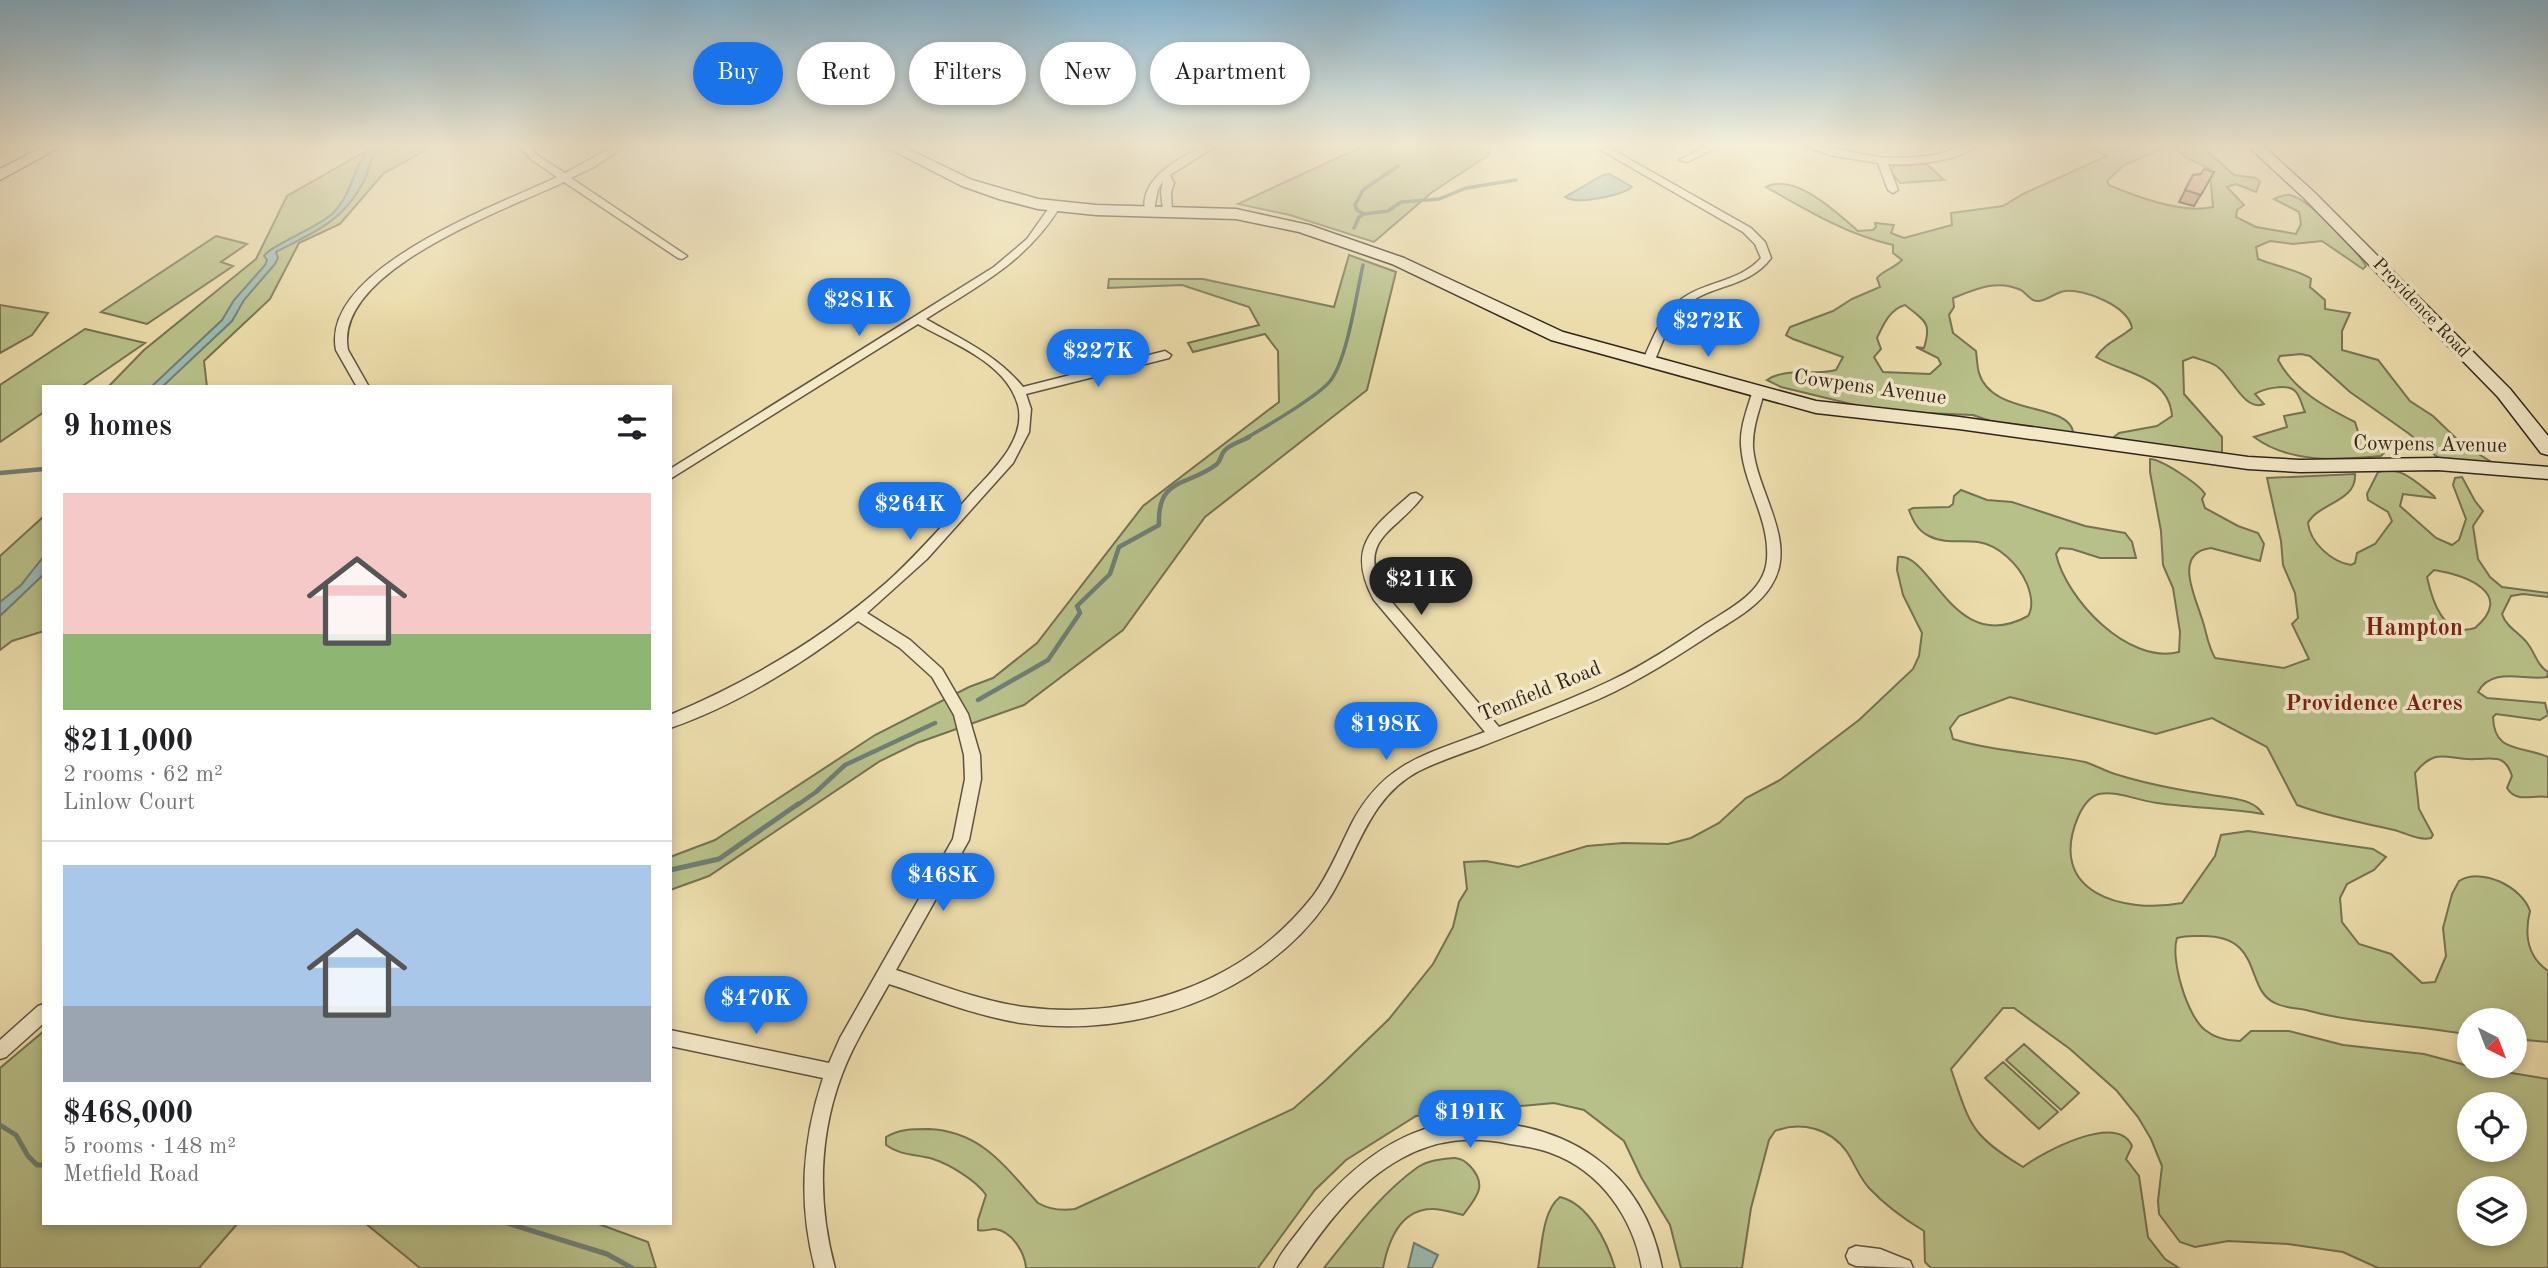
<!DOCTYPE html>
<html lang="en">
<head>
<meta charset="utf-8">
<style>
	:root { --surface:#fff; --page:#f6f6f6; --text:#202124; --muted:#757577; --line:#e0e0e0; --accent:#1a73e8 }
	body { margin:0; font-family:"Old Standard TT",serif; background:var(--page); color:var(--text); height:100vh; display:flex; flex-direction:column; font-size:26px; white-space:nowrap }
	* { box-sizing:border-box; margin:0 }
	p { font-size:23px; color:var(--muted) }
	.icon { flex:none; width:38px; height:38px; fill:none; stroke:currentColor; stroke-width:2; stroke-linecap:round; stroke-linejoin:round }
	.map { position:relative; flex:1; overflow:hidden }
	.sheet { position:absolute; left:42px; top:385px; width:630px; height:840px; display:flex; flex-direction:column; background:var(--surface); border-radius:0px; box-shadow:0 4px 10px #0003 }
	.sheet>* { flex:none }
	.guide { position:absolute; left:693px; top:42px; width:665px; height:63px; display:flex; gap:14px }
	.needle { width:46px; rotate:138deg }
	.fabs { position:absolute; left:2457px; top:1008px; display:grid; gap:14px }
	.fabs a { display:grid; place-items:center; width:70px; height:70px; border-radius:50%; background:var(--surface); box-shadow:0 4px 10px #0003; font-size:35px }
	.price { position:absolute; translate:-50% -60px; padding:0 16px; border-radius:24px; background:var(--accent); color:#fff; font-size:23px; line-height:46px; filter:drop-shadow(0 2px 4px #0008) }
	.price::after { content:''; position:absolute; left:50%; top:42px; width:21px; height:16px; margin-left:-10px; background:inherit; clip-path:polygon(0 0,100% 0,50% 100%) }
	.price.active { background:#222; color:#fff }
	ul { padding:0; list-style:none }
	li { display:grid; align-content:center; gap:14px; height:371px; padding:0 21px }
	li+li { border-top:2px solid var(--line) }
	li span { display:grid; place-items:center; height:217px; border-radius:0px; color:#555 }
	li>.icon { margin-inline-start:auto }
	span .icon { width:126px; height:126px; fill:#fffc; stroke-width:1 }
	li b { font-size:30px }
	h2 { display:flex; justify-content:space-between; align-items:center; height:84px; padding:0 21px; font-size:30px }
	.tag { padding:0 24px; border-radius:32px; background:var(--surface); box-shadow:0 4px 10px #0003; font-size:24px; line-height:63px }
	.tag.active { background:var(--accent); color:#fff }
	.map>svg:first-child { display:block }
	.green { fill:#b8c089; stroke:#747252; stroke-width:2; fill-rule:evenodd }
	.water { fill:#9abab0; stroke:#6f7e74; stroke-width:2 }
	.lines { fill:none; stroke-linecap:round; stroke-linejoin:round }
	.stream-far2 { stroke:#6f7e74; stroke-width:3.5 }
	.stream-far1 { stroke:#6f7e74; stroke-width:4.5 }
	.stream { stroke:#6f7e74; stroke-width:5 }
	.street-casing { stroke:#5e533e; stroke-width:3 }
	.secondary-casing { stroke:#2f251a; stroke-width:3 }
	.street { fill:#f3e8c8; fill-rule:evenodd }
	.secondary { fill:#f3e8c8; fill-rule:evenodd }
	.wall { fill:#ba8972; stroke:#2f251a; stroke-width:2 }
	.building { fill:#d89f84; stroke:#2f251a; stroke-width:2 }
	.labels { text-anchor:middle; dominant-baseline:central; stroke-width:7; stroke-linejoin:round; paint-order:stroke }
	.far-street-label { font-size:18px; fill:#2f251a; stroke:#f3e8c8 }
	.street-label { font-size:21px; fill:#2f251a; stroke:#f3e8c8 }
	.neighbourhood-label { font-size:23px; font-weight:bold; fill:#7a1f14; stroke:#f3e8c8 }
	.quarter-label { font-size:24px; font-weight:bold; fill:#7a1f14; stroke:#f3e8c8 }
</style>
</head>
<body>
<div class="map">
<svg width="2548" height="1268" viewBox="0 0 2548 1268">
	<rect width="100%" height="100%" fill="#ecdcab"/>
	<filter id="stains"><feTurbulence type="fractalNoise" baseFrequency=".00286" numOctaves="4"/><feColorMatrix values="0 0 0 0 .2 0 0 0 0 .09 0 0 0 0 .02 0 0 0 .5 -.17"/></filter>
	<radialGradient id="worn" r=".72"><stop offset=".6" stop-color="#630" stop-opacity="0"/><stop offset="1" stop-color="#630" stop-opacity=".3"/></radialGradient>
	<path class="green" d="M375,146H433L383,174L340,224L299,243L270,299L204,361L207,387H108L144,350L256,259L287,196Z
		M1363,146H1478L1490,154L1431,193L1374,242L1290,215L1238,204Z
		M2085,146H2168L2124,165L2107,181L2109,185C2137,197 2183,214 2213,207L2211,183L2208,176L2212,170L2187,158L2172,146H2202L2234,175L2256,178L2260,182L2256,192L2236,184L2227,187L2244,205L2237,210L2236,217L2256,227L2296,234L2301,224L2299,212L2274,199C2279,197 2283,194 2290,195C2308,198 2356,249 2366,266L2363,269L2322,241L2293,244L2270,241L2256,247L2258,259C2270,264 2306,273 2311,279L2310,287L2325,300V309L2350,313L2342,331V350L2378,360L2410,401L2433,416L2461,443L2493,463L2441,460L2408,433L2350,392L2310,356L2301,354L2280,356L2278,360C2295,391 2325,407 2355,422L2360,438L2384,453L2381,456C2338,460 2290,464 2254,437L2287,427L2284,416L2305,412C2302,406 2300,395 2295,391C2287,383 2263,389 2255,394L2264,404C2245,412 2232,378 2219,368C2213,362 2201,360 2193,357L2183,361L2184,394L2222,437V454L2140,444L2114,437L2119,433L2157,426L2172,416C2169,375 2124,374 2096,357C2105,343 2119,339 2132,328C2128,306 2085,289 2065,291C2056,292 2048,300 2039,301C2031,302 2027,294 2021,290C1997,279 1976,289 1953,298L1954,307L1949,315L1953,333L1976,351C1977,358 1977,366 1979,373C1992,416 2066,402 2073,431L2067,434L2008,427L1973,415L1880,411L1781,387L1767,380C1786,367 1814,376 1836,370L1843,357L1793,339L1786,335L1790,327L1833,311L1852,299L1880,287L1877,278C1883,270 1895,268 1902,260L1893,253V245C1848,235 1806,210 1766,187C1795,172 1838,214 1858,231L1873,230L1876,227L1875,223L1894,225L1891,233L1904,238L1952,225L1951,213L2003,206L2023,194L2107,156ZM1905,305C1925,321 1932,322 1924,348L1916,347L1938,358L1941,364L1930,374L1883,372L1874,357L1881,349L1877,338C1883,325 1890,309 1905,305Z
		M1927,164L1944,180L1900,183L1890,171L1894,166Z
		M216,236L247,244L221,262L233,266L147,324L101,312Z
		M1349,255L1396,272L1367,390L1205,517L1123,630L1024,705L917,743L880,761L709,876L670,890V857L715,840L875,735L969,687L993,678L1037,643L1143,506L1279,402L1278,351L1265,334L1193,352L1188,343L1259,325L1249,307L1182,285L1108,288L1109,279H1203L1334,307Z
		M0,305L48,313L32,335L0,353Z
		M85,329L145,343L81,387H44V412L0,442V385Z
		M2150,459C2161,459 2199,484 2205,494L2202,499L2205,508L2238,526L2258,533L2264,544L2260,561L2211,548C2171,553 2197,600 2203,622C2207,635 2208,646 2215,658L2284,668L2309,659L2292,624L2298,618L2295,593L2283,565L2281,541L2267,478L2355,474C2357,502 2318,503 2308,523C2310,543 2332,562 2351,565L2355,563L2357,553L2375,544L2392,521L2388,512L2368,500L2367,494L2378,472C2400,464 2418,484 2434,496L2435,498L2403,494L2400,506L2436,538L2452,545L2459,540L2466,519L2453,485L2455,478L2462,477L2475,501L2483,511L2473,526L2478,559L2490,577L2502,587L2548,593V597L2523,594L2511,596L2502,614C2506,627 2520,633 2528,644C2536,655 2537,665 2548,672L2547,677C2525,681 2492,666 2478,692L2487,698L2545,703L2548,715L2540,720L2496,714L2493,717C2494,754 2522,745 2548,757V797C2533,794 2517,804 2507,788L2512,776C2505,754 2494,759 2476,759C2448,761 2437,745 2415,773L2419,809L2433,835L2431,838C2419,841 2406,833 2394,830C2361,822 2329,817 2297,805L2267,747L2212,718L2156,734L2010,697L1959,716L1950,728L1953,739C1996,752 2040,753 2085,762C2095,765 2105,771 2115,774C2153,786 2192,792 2231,798C2243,800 2256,803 2263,814C2227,808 2192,808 2157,803C2139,801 2116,790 2099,794C2088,797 2082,808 2078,817C2046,893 2123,914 2182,903L2215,856L2221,835L2248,831L2373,849L2386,857L2374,870L2347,884L2340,898L2342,922L2359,944L2391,954L2422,983L2435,982L2446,956L2443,928L2452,894L2459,881C2482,867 2522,887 2530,911C2524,935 2527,956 2548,971V1042L2515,1039V1020H2469V1035C2415,1024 2359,1025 2306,1010C2296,1008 2284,1008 2275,1003C2244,989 2264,936 2203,936C2194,936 2186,935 2177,938C2170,959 2187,1016 2205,1030C2215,1038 2227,1041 2240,1041L2251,1031H2289L2343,1045L2424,1054L2469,1066L2548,1079V1268H2378L2343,1252L2288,1244L2228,1241L2195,1247L2180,1242L2159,1214L2158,1201L2162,1166L2151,1139L2138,1117L2117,1091L2070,1049L2014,1008H2003L1951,1069C1970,1125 1970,1135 2023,1167C2043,1152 2117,1112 2132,1146L2126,1159L2139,1176L2148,1237L2165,1259L2179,1268H1931L1925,1262L1924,1231C1904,1219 1886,1206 1869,1188C1859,1177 1855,1164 1847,1152C1830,1128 1801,1121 1775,1131L1769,1140L1751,1208L1742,1268H1681L1670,1225L1641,1177L1624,1141L1584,1110L1554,1103L1498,1108L1469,1106L1416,1116L1346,1160L1315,1190L1258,1268H1026C1025,1253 1012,1231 995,1229C989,1229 984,1232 978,1230V1220L986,1195C977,1181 949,1164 933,1159C916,1154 901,1156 886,1145V1137C900,1129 912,1129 928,1129C982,1131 1005,1167 1038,1203C1050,1210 1061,1211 1075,1209L1293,1109L1326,1080L1389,1019L1433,964L1453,927L1459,902L1467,889L1464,862L1486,861L1518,867L1587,846L1623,843L1668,844L1691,838L1719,823L1746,798L1780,780L1859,720L1913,669L1919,656L1922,633L1903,595L1897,570L1898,557C1932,552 1953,657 2028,616C2034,606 2031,594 2027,584C2019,565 1999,545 1978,542C1962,540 1944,544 1929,536C1918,531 1913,521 1909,510L1913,508L1949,507L1953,504L1954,496L1961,490L1987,500L2012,502L2085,526L2125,533L2132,542L2136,558H2100L2072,549L2060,548L2056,554C2066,599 2128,665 2179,652L2180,632L2173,588L2163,565L2161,531L2150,472ZM2434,570C2465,575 2516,593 2475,628C2443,638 2432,600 2427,577ZM2469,1104H2515V1150H2469ZM2469,1188H2515V1234H2469Z
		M44,516V631L12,641L0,650V556Z
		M44,1031V1223H238L199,1268H0V1068Z
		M2024,1044L2079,1093L2061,1110L2006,1060Z
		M2003,1062L2058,1112L2039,1129L1985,1078Z
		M1455,1158C1462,1159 1465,1161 1470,1166C1488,1185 1477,1197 1463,1215C1453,1213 1441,1208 1431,1209C1399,1210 1388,1242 1383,1268H1324C1352,1233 1381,1193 1418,1167C1429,1160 1443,1159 1455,1158Z
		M1560,1197C1589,1204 1607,1242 1615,1268H1538C1542,1247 1542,1211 1560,1197Z
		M365,1223H596L648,1242L656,1268H420Z"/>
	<path class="water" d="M370,146H379C370,157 370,169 364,181C343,222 314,232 276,252L278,258L275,264L244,300L232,321L162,387H151L222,320L234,300L265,265L267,260L264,256C270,245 318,228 333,213C353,193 353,166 370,146Z
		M1610,174L1632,187C1620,196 1577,205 1565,197L1603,175Z
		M44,556L43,575L0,616V602L21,585Z
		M1414,1243L1438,1255L1432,1268H1408Z"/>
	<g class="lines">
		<path class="stream-far2" d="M1364,214L1357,210L1355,205L1363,190L1398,166
			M1354,228L1359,217L1364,214L1388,211L1401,202L1439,199L1466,188L1516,180
			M1246,438C1264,428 1320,395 1331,380C1348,356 1356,295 1363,265"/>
		<path class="stream-far1" d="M0,473L44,469
			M978,700L1048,660L1080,613L1077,606L1110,574L1119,547L1159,525C1157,476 1188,487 1217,464C1221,460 1221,454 1225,450C1231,444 1242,441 1249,437
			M796,806L816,792L845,765L935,723"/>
		<path class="stream" d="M670,870L719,859L798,804
			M0,1125L16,1135L28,1156L37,1165H44
			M507,1223L607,1254L632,1268"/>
		<g class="street-casing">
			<path id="street" d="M519,146H529L538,156L565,173L614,146H625L594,167L571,178L687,256L682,259L678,258L564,182C508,209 332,270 348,350L369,387H357L336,350C320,268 499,205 557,177L532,160Z
				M1204,146H1216L1170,175L1174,183L1171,192L1172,212L1168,213L1163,210L1161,192L1163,181L1158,189L1154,210L1149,213L1145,212C1139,178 1178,159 1204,146Z
				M1594,146H1606L1751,228L1765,242L1771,258C1747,290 1708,283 1682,309C1668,323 1662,344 1654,362L1648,366L1642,362C1652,341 1660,316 1679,301C1703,281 1739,283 1761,258L1755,244L1743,232Z
				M1707,146H1720L1687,162L1679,160Z
				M1805,146C1834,145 1862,157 1892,158C1906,158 1921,157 1935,155C1950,151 1963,145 1978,146C1955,162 1916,165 1888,164L1898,190L1893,193L1888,190L1878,163L1830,155Z
				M1055,204L1060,207C1025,263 979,285 926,319C961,339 997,355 1023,387L1165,351L1171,355L1169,358L1026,394L1031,409L1029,432L1013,463L927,559L867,613L910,640L942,669L968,714L980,755L981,779L969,840L896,970C938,984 980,1001 1024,1007C1133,1021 1244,984 1313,896C1330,873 1340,846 1353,821C1385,762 1427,754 1485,732L1374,600C1345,547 1373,527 1411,494L1416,493L1422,497C1395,533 1356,538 1384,593L1499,727C1537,712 1575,698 1612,680C1644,665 1674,645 1704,625C1729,609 1765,592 1767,559C1770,519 1743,484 1741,445C1740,427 1747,410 1752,393L1758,389L1764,393C1759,411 1752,429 1753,448C1757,493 1799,543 1771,586C1757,608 1733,620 1713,633C1676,657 1639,681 1599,699C1559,716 1518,732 1477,748C1457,755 1437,762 1419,771C1367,798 1357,857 1327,902C1261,997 1132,1039 1021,1023C976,1016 932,998 889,984C877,1005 864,1027 853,1049C819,1118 815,1195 835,1268H815C798,1203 802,1142 823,1078L670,1046V1030L829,1063L840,1038L953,839L965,779L964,755L954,715L932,677L900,648L858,621C804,663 735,706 670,728V715C748,682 822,639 886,583C916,556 943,525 970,495C991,472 1027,440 1018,405C1006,362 953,344 918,324L670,479V469L994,267L1027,239L1051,205Z
				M44,1004V1023L6,1057L0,1059V1040L38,1006Z
				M1469,1121C1566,1122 1643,1168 1662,1268H1642C1633,1218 1601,1171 1551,1153C1538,1148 1523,1146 1510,1144C1471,1136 1437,1139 1402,1158C1356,1183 1325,1226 1296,1268H1274C1280,1253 1292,1240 1301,1228C1342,1174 1397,1124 1469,1121Z
				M1856,1246L1880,1249L1910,1261L1913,1268L1856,1266L1849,1263L1846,1256L1849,1249Z"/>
		</g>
		<g class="secondary-casing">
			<path id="secondary" d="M44,146H62L0,180V169Z
				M884,146H902L972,180L1038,199L1096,205L1236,209L1309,225L1404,258L1563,332L1816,401L1959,417L2248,457L2300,460L2438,458L2548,467V479L2438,470L2300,472L2248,469L1959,429L1816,413L1551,340L1392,264L1299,232L1236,219L1096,215L1038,209L999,199L962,186Z
				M2248,146H2263L2314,192L2510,389L2548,436V455L2541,453L2498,397L2304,198Z"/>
		</g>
		<use href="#street" class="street"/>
		<use href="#secondary" class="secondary"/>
	</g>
	<path class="wall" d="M2214,172L2194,206L2179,202L2193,175Z"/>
	<path class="building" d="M2204,169L2214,172L2201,195L2185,190L2193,175L2201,174Z"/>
	<linearGradient id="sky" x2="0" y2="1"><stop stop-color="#89b6d2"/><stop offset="0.45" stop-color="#f6efd9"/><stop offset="1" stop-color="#f6efd9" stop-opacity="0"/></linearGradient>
	<rect width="2548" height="323" fill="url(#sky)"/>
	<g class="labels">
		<g class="far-street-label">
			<text transform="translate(2421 308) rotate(46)">Providence Road</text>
		</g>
		<g class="street-label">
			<text transform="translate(1870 388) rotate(8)">Cowpens Avenue</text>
			<text transform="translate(2430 445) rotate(1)">Cowpens Avenue</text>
			<text transform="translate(1540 692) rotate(-22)">Temfield Road</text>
		</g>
		<g class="neighbourhood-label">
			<text x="2374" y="703">Providence Acres</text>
		</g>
		<g class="quarter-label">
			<text x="2414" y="629">Hampton</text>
		</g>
	</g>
	<rect width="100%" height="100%" filter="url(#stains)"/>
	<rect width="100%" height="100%" fill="url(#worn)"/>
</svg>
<div class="fabs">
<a><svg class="needle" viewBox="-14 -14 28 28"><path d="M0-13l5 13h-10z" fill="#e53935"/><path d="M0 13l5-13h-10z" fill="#757577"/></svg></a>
<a><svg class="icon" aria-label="locate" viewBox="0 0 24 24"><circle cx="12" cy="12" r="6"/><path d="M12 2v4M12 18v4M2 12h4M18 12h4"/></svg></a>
<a><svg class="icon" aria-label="layers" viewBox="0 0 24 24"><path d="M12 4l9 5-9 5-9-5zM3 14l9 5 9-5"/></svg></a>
</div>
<b class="price" style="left:859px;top:338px">$281K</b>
<b class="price" style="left:1708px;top:359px">$272K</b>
<b class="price" style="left:1098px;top:389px">$227K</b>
<b class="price" style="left:910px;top:542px">$264K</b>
<b class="price active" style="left:1421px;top:617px">$211K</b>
<b class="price" style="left:1386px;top:762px">$198K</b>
<b class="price" style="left:943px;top:913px">$468K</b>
<b class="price" style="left:756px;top:1036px">$470K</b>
<b class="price" style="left:1470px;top:1150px">$191K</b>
<div class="guide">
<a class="tag active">Buy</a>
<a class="tag">Rent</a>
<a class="tag">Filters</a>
<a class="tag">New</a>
<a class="tag">Apartment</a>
</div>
<section class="sheet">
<h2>9 homes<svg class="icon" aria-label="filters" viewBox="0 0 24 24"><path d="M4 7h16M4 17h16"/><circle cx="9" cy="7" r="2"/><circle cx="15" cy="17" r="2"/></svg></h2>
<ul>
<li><span style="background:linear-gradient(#f6c9c9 65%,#8fb573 0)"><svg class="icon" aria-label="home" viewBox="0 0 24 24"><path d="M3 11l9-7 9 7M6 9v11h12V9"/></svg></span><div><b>$211,000</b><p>2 rooms · 62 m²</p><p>Linlow Court</p></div></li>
<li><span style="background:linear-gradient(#a9c7e8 65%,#9aa5b1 0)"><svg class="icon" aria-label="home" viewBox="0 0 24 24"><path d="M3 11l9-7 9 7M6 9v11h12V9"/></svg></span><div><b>$468,000</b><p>5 rooms · 148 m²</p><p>Metfield Road</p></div></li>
</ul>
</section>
</div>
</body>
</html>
